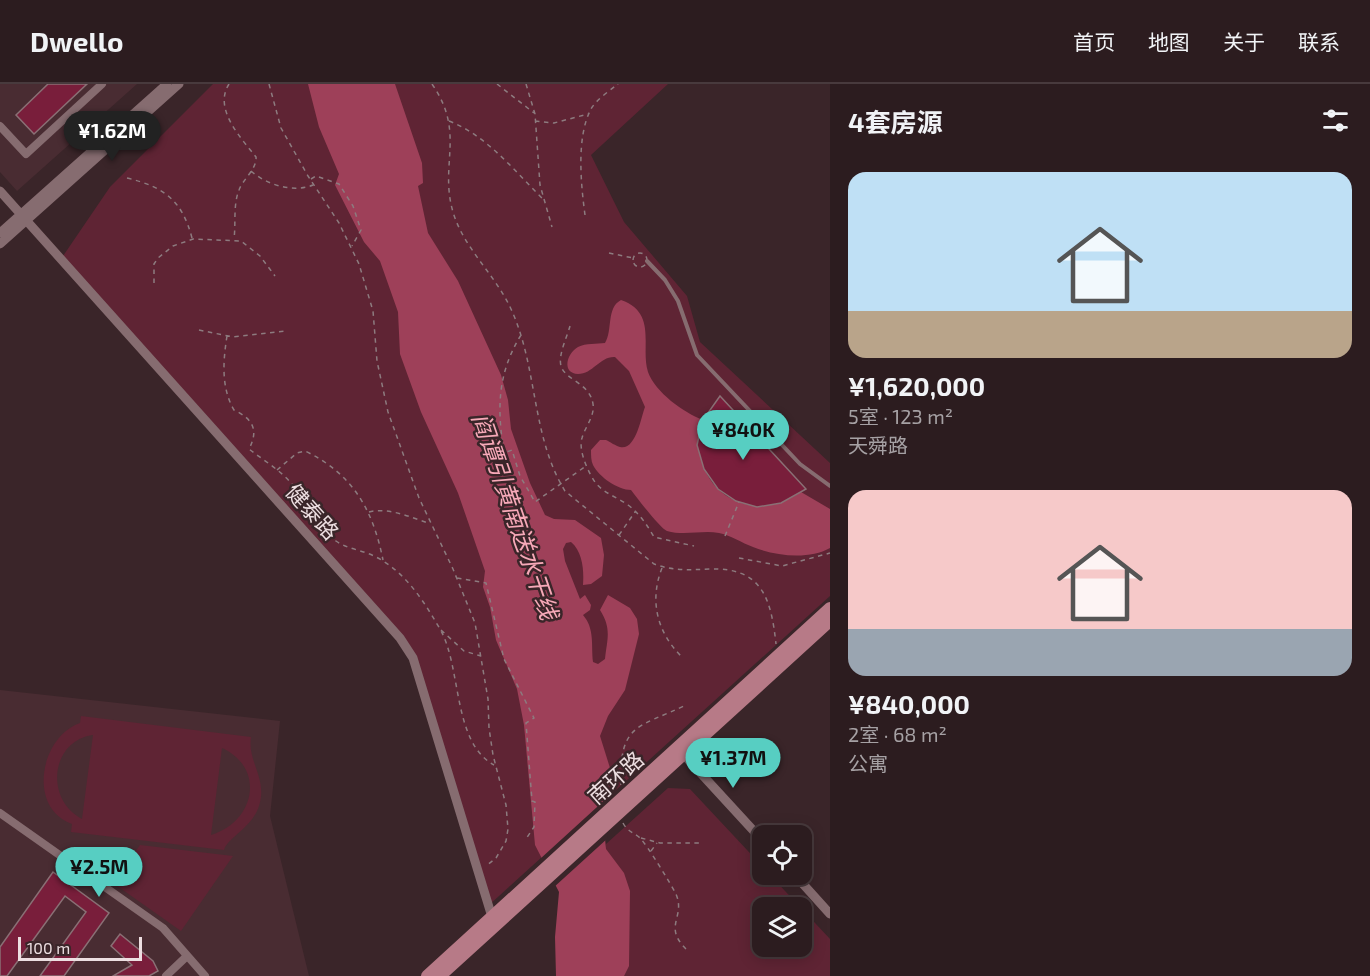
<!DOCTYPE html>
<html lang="zh">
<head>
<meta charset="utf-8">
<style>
	:root { --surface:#2c1c1f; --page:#342528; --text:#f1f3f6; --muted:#a6a1a4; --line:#483a3d; --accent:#57cec2 }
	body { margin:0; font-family:"Exo 2","Noto Sans SC",sans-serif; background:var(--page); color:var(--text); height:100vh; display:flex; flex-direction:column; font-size:22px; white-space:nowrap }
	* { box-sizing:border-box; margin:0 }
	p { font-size:20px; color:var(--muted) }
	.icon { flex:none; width:33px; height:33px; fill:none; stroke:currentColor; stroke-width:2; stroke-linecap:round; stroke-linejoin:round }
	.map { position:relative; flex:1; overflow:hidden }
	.panel { display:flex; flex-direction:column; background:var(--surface); width:540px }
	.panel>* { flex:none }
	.buttons { position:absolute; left:752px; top:741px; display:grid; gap:12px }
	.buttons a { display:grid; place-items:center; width:60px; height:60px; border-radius:12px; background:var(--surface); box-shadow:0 3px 15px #0003,0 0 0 2px var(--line); font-size:30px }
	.scale { position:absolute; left:18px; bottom:15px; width:124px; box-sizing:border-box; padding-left:6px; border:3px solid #eddee1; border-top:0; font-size:16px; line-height:21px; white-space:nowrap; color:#eddee1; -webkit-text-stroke:4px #3a2529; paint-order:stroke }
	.price { position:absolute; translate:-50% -51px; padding:0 14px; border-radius:21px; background:var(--accent); color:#111; font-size:20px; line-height:39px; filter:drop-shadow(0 2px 3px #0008) }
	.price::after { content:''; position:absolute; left:50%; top:36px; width:18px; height:14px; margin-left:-9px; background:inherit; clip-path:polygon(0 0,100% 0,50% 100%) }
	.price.on { background:#222; color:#fff }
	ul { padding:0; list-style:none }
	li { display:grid; align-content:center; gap:12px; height:318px; padding:0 18px }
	li span { display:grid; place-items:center; height:186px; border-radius:18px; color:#555 }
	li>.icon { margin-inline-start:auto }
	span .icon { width:108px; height:108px; fill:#fffc; stroke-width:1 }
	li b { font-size:26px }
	h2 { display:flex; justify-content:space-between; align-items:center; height:72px; padding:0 18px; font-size:26px }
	header { display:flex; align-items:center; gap:36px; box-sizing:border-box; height:84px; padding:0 30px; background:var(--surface); border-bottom:2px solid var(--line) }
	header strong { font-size:28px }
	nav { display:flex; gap:33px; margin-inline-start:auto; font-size:21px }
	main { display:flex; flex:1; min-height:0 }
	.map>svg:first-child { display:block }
	.built { fill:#492c32 }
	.green { fill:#5f2434; fill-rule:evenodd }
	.water { fill:#9e4059 }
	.pier { fill:#3a2529 }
	.building { fill:#791e3b; stroke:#8a7075; stroke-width:1.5 }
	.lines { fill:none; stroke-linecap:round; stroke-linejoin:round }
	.path { stroke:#8d7b7f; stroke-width:1.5; stroke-dasharray:4.5 4.5; stroke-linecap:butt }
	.service { stroke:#866c70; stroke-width:4 }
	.minor { stroke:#866c70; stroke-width:8 }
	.tertiary { stroke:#866c70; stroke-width:9 }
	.primary { stroke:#b77a87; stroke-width:12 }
	.labels { text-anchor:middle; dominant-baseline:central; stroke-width:5; stroke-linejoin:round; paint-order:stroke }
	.street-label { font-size:22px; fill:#eddee1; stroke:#3a2529 }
	.water-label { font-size:24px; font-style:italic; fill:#f7a9b8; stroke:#3a2529 }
</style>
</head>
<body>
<header>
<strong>Dwello</strong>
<nav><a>首页</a><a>地图</a><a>关于</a><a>联系</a></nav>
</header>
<main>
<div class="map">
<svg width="830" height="892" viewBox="0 0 830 892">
	<rect width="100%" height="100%" fill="#3a2529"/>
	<path class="built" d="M0,0H137L17,107L0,88Z
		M0,606L280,637L270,732L309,892H0Z"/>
	<path class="green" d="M213,0H668L591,71L624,138L687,212L700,258L830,379V512L488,822L413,574L61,175L110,103Z
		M81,632L251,653C247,678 268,694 259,722C252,744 228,753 224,766L71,748L72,740C27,724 40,653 80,639ZM92,651H93L82,735C45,716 50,658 92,651ZM222,664C266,684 255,738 211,751Z
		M668,704L690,705L762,782V790L770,791L801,824H762V862H801V824L830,855V892H585L606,760Z
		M140,761L233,772L181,847L113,799Z"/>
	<path class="water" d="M308,0H395L422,79L423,99L418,102L428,149L458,197L501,291L508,316L511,345L530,399L545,431L554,435L575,436L601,454L604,471L602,492L591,500L583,501C584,487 583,468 571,458L566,459L563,465L565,477L580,515L585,511L591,521L590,526L583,531C595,545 591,561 593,578L598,580L605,575C607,555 612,545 600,526L608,511L630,524L637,535L639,550L625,606L608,632L600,652L610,684L609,701L602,723L606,765L624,789L630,807L629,882L624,892H556L555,853L559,808L535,761L524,641L517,605L496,556L490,523L483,503L485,487L458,409L421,328L400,270L398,228L380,177L364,158L335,101L339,90L319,43Z
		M621,216C658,229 640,263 648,288C655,308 684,329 703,336C684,399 745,446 801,408L830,425V464C809,476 775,472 753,463C742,459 730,451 719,449C702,446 684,452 667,447C661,445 637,414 631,406C618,406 599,393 593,381C591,377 591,371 591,366L600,356H606C610,358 616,362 620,363C636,367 641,333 645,323L629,287L615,273C600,272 593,290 578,290C561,289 567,269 578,263C586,259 597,260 605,259C613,246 606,224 621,216Z"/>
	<path class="pier" d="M608,713L605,723L608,754L553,804L540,775Z"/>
	<path class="building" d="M48,0H87L34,50L16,31Z
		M720,312L806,405L781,419L757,423L736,417L718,405L704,385L697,361L703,336Z
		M53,788L109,829L64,892H40L86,828L65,812L7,892H0V863Z
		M120,850L153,877L158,887L149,892H113L132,881L111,862Z"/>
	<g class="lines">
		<path class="path" d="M229,0C213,25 241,54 256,73C257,85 243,95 239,106C233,121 236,139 234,155
			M269,0L281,44L308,92L339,139L359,180L373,227L377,277L388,328L419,414L453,485L475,539L488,615L489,644L493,671L506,721L508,745L506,757L496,774L486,782
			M432,0C466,49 439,80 453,128C464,165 495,190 511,225C538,283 531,352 565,407L654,480C673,487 689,486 709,485C762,483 771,514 776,560
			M497,0L534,29
			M526,0L535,30L540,101L552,143
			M449,37C488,52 515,88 545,117
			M535,37L554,39L588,30
			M251,87C267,101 293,109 313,101
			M127,94C164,103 182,116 192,154
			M311,95L316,92L339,100L353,122L361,146L352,162
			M585,131C581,101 576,53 591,25C596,16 609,7 618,0
			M609,169L633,174
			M633 176a7 7 0 1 1 14 0a7 7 0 1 1-14 0Z
			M154,199V180L158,174L173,162L193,155L241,157L260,172L275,192
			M570,242C567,253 558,271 561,282C565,296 590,299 593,320C595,332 585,343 582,354C578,366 588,388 595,398C603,409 617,413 628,421C640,430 647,441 654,453L694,462
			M199,246L233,253L285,247
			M521,251C497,290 497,325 504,369L512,366L520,392L535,418L586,382
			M227,252C223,277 221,304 234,326C253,335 259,346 249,365C263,376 280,386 291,399C305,416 318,445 336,457C347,465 362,466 374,472C405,487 423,516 440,545C462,583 452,658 494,681
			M277,386L297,369L305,367C353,390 373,426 383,476
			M369,428C388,423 410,433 428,439
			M619,451L635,428
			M725,452L739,418
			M739,474L782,482L830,469
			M662,484C649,517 657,549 683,574
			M457,494L486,499L504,575L534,634L526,639L532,717L535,718L534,743L526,755
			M441,546L464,567L481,572
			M621,701C619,639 638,644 686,621
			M623,739C627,747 633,748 640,754C648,762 670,799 676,810C686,834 662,842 687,866
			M641,754L660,759H699
			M651,767L657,759"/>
		<path class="service" d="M647,177L665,196L678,217L697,271L800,380L830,402"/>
		<path class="minor" d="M0,42L26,70L102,0
			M0,729L163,844L205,892
			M166,892L187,872"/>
		<path class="tertiary" d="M0,107L400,554L413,574L492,833
			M0,149L167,0
			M0,160L179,0
			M684,671L762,756
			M794,790L830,830"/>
		<path class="primary" d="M427,892L830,524
			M440,892L830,537"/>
	</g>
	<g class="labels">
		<g class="street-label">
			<text transform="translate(313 427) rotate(48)">健泰路</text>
			<text transform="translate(615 693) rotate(-42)">南环路</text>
		</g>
		<g class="water-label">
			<text transform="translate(516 432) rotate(71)">阎谭引黄南送水干线</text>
		</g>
	</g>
</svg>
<div class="buttons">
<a><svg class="icon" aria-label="locate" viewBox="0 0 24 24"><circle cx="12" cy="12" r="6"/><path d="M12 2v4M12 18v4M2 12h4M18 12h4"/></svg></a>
<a><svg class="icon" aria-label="layers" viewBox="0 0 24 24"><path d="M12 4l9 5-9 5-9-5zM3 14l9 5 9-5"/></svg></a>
</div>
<div class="scale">100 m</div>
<b class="price on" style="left:112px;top:78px">¥1.62M</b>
<b class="price" style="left:743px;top:377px">¥840K</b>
<b class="price" style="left:733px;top:705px">¥1.37M</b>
<b class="price" style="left:99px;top:814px">¥2.5M</b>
</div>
<section class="panel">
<h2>4套房源<svg class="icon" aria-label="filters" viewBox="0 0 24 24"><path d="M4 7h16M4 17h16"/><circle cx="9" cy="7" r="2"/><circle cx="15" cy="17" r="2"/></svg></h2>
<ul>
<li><span style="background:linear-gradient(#bfe0f5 75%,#b9a48a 0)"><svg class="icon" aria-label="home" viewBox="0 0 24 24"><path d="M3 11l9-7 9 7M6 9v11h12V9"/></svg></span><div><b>¥1,620,000</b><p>5室 · 123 m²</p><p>天舜路</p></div></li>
<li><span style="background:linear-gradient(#f6c9c9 75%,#9aa5b1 0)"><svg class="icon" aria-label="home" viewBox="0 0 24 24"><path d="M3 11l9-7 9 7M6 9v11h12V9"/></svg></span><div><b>¥840,000</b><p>2室 · 68 m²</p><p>公寓</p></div></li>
</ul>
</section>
</main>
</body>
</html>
